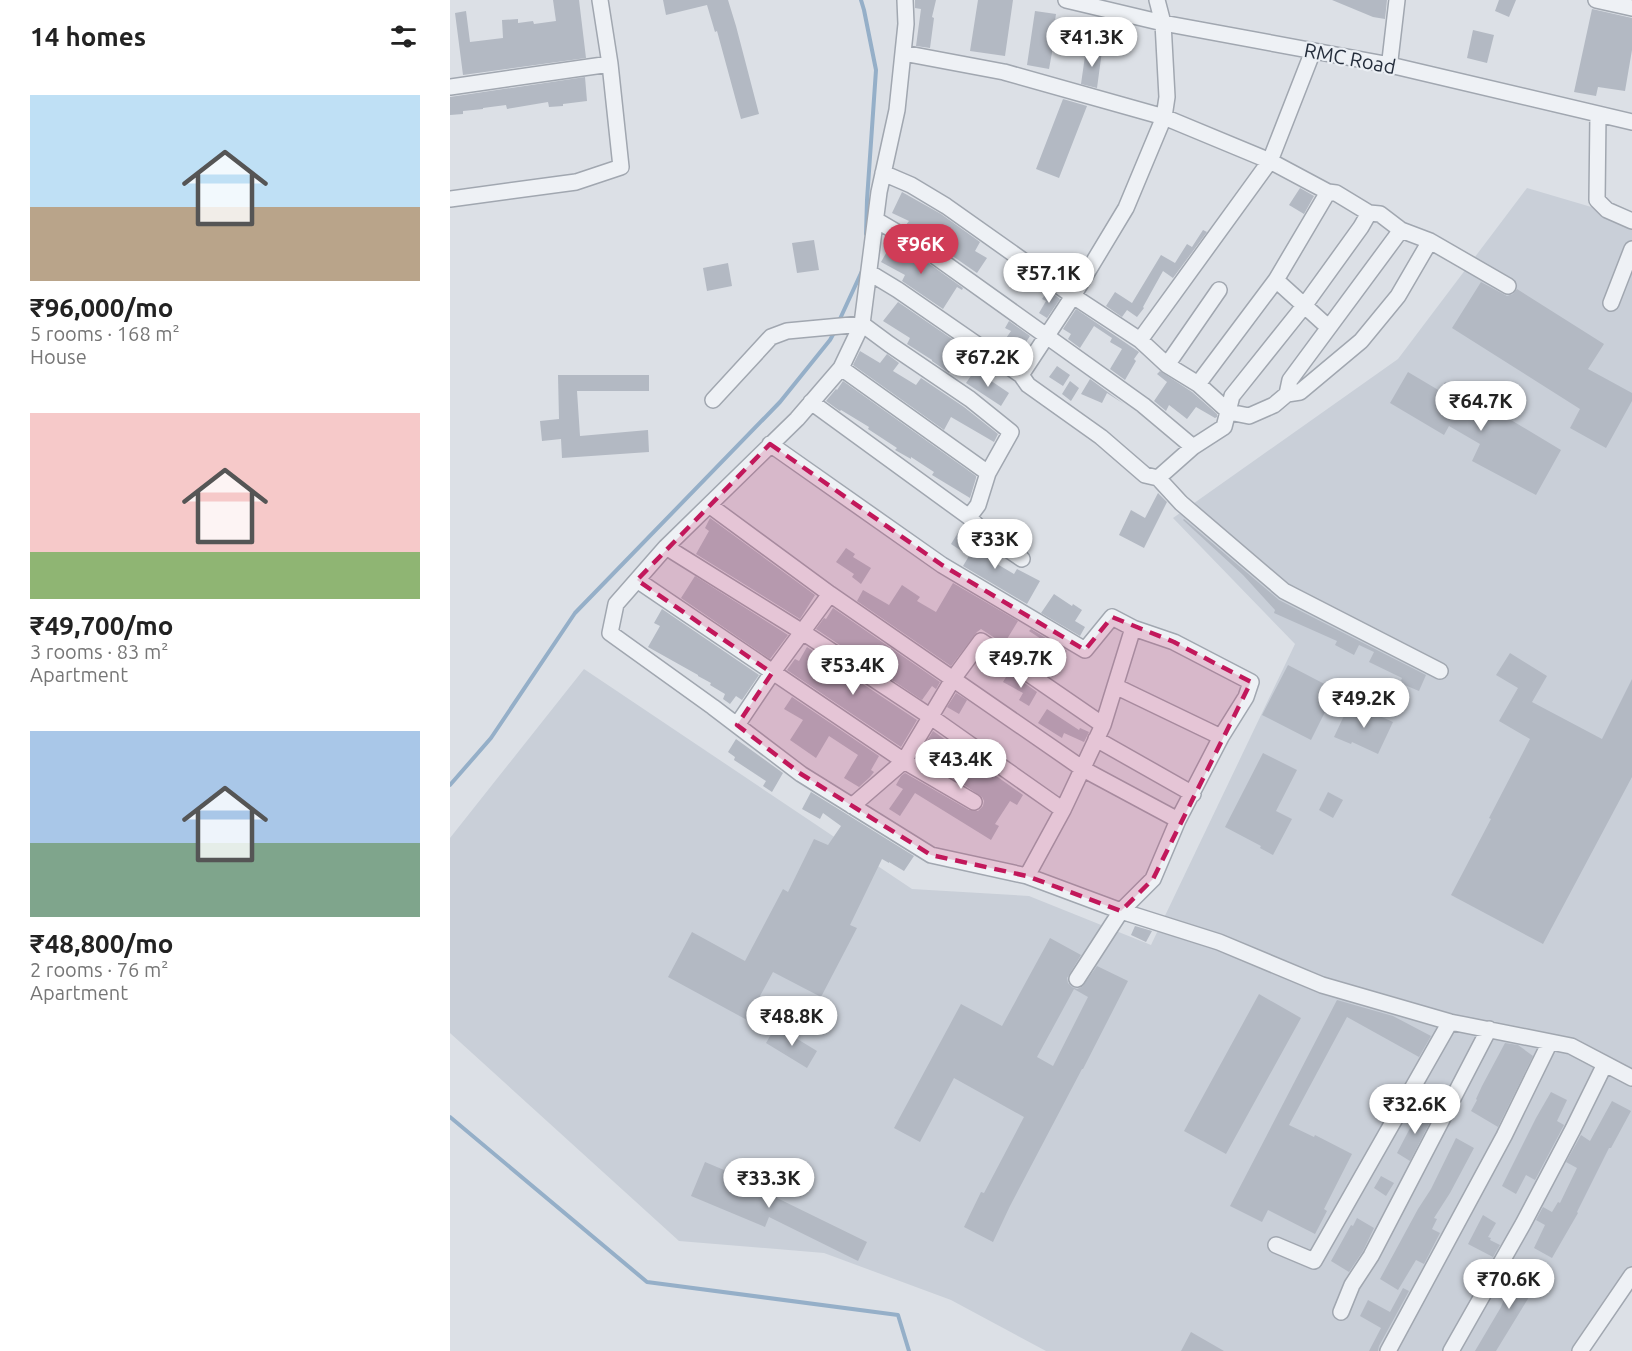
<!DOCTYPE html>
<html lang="en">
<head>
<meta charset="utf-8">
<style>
	:root { --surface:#fff; --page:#f2f2f2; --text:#222; --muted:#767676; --accent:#d03c57 }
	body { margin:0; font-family:Ubuntu,sans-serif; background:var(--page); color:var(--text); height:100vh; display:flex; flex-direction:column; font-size:22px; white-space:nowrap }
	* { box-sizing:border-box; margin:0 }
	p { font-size:20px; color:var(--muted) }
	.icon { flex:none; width:33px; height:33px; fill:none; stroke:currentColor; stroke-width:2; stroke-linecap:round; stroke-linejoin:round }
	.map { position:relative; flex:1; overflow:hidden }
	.panel { display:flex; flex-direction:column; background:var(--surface); width:450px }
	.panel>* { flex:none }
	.price { position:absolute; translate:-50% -51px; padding:0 14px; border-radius:21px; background:#fff; color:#222; font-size:20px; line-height:39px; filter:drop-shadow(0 2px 3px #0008) }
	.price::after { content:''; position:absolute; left:50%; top:36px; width:18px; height:14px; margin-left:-9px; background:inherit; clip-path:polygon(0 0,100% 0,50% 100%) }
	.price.current { background:var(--accent); color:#fff }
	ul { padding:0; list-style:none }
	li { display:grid; align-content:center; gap:12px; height:318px; padding:0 30px }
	li span { display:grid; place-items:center; height:186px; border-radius:0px; color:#555 }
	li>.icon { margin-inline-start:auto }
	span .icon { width:108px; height:108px; fill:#fffc; stroke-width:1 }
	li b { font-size:26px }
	h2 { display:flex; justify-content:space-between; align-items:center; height:72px; padding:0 30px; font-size:26px }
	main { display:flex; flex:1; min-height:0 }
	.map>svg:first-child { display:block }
	.built { fill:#c9cfd8 }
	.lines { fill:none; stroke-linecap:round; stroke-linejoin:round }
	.stream { stroke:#95afc8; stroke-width:4 }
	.building { fill:#b3b9c3; fill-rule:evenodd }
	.minor-casing { stroke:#a1a7b0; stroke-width:18 }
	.minor { stroke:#eef1f5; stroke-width:15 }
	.marked { fill:#c2185b; fill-opacity:0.2; stroke:#c2185b; stroke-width:4.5; stroke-dasharray:12 8; stroke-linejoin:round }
	.labels { text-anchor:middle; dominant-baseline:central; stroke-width:4.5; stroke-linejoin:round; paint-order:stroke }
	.street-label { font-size:20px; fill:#252e3c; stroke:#ebeff4 }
</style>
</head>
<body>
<main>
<section class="panel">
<h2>14 homes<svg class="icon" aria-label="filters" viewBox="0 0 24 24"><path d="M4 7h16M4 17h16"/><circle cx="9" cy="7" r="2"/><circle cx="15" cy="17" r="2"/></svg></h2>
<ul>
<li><span style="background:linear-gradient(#bfe0f5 60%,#b9a48a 0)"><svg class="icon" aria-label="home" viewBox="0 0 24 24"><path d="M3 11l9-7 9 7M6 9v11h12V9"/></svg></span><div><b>₹96,000/mo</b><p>5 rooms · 168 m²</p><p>House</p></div></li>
<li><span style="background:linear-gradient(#f6c9c9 75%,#8fb573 0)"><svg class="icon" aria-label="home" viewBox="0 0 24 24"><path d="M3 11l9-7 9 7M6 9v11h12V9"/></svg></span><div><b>₹49,700/mo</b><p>3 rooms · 83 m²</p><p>Apartment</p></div></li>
<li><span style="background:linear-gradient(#a9c7e8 60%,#7fa58c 0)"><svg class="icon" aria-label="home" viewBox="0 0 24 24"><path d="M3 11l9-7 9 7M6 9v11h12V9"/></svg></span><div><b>₹48,800/mo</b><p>2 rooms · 76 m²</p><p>Apartment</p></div></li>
</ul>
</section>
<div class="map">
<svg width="1182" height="1351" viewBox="0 0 1182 1351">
	<rect width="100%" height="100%" fill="#dce0e6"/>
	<path class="built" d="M1077,188L1182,219V1281L1133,1351H596L501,1300L374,1253L229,1241L0,1033V838L134,669L462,889L579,896L701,945L845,644L723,518L948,359Z"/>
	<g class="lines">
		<path class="stream" d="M411,0L414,10L426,70L417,200L416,234
			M389,321L412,271
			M0,785L41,738L125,613L330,402L380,340L385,331
			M0,1117L197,1282L448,1315L459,1351"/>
	</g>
	<path class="building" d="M103,0H129L136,58L13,75L5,13L16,11L20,42L53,38L52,20L68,19V23L83,21L84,24L106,21Z
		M213,0H278L286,26L309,114L291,119L267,31L265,32L257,5L216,15Z
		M465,0H486L482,17L484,18L480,48L466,46L471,9L465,8Z
		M528,0H563L555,56L520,51Z
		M882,0H937L935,19L923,17Z
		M1049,0H1066L1059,17L1045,11Z
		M1142,9L1182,18V50L1175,91L1148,87L1146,96L1124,92Z
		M585,11L606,14L601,47H603L599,69L577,65Z
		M1023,30L1044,35L1037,63L1017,58Z
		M636,49L652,51L647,88L631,84Z
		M135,77L137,101L113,104V106L99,107L98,102L57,109L56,105L33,108V109L13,111V114L0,115V97Z
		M613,99L637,106L609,178L586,169Z
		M850,188L864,196L854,214L839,205Z
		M452,192L491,214L530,242L525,251L537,258L527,273L478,239L455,226L459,221L442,213Z
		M753,230L757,232L723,278L713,271L693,307L694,308L687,317L677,310L672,317L656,306L665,292L682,303L711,255L725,263L737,244L742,247Z
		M364,240L369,270L347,273L342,243Z
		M445,242L467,255L513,288L512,290L507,287L493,309L452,281L455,275L431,262L439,248L441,249Z
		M278,263L282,286L257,291L253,268Z
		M1031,282L1057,296L1063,294L1067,289L1154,344L1138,369L1182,393V401L1156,448L1120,428L1130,409L1002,328Z
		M598,290L610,299L597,318L589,313L596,301L592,299Z
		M448,302L540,365L536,371L511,353L499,373L482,361V360L457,344L460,338L433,321Z
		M626,309L689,352L684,359L686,361L675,380L660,369L672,349L660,342L662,338L644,326L630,348L618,339L621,334L613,329Z
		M559,321L580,336L576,342L574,340L565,353L552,344L561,331L555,328Z
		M410,351L430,363L437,354L449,363L443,371L466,385L471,378L514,407L548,434L544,442L501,417L494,430L403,365Z
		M607,366L620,375L613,386L599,377Z
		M525,370L559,393L551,406L516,383Z
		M710,371L742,392L767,414V417L765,418L746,407L737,419L719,405L716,411L704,401L717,382L707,374Z
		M958,372L990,391L995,382L1017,395L1016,397L1045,414L1046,411L1111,450L1086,495L1022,461L1030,444L999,426L994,435L940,403Z
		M108,375H199V391H127L130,436L198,430L199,452L112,458L111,439L92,441L90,421L109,419Z
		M640,379L674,404L657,393L652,403L631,394Z
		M393,381L526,476V478L520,498L482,475L484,472L461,457V459L445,450L447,448L418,429L419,427L391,410L390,411L376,401L386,389L387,390Z
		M620,381L629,388L621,401L612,394Z
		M708,493L717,502L694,548L669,535L681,510L695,518Z
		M260,518L365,595L350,619L246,554L259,531L255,528Z
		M734,519L829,600L976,675L969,691L950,683L952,678L919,662L924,652L909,645L904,655L885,645L887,641L824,613L825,610L793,575L733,520Z
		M509,531L545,555L542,561L564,574L567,569L590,581L577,604L513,566L519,556L501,544Z
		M396,548L405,554L403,557L421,568L411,584L402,577L404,574L386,562Z
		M245,576L338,635L320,659L231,598Z
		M503,583L568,621L554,644L531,629L527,632L501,666L407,601L413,590L439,605L452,585L470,597L467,601L486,612Z
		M604,594L622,606L623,604L632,610L625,621L635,627L630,636L591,613Z
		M383,608L490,682L486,689L482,686L472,700L366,629L374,618L376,619Z
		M212,609L309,675L292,700L286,696L280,704L273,699L275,694L260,685L261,683L248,676V675L198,647L210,626L204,623Z
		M581,629L617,651L614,654L579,631Z
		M357,647L467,720L451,747L337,670L345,659L349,661Z
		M1060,653L1097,676L1082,702L1152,739L1182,679V777L1093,944L1001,895L1041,819L1039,818L1080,739L1049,721L1068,688L1046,675Z
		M838,665L886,690L861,740L812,715Z
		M559,672L587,692L579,706L569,700L573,693L553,682Z
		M506,693L517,700L509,714L497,707Z
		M342,697L429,756L421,770L424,772L420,777L409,787L394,778L408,755L379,736L366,758L340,740L353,720L334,709Z
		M900,703L943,722L928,754L902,742L901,744L884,737Z
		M597,709L629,730L630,728L639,732L634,742L614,733L612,738L588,723Z
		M483,731L573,795L567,805L560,801L545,824L549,826L541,840L465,793L450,816L439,809L453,789L446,785L451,776L455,773L519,810L528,811L533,806L534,801L532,797L513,784L521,772L481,748L474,760L468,756Z
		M286,739L333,773L322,792L313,786L316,781L284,760L285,757L278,752Z
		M813,753L847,770L826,811L842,819L823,855L810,848L811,846L775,827Z
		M361,792L464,856L454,871L439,862V863L432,859L400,925L407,928L371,997L323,972L297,1020L218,977L242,932L295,961L333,889L338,892L364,839L378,845L391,826L373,813L370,819L352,809Z
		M878,792L893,800L883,818L869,810Z
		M685,926L702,931L696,942L681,935Z
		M600,938L631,955L617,978L618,983L622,987L627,989L632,987L647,966L678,981L633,1069H632L560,1206L543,1242L514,1227L531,1192L534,1193L574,1117L504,1078L470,1142L444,1128L511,1004L552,1026ZM624,989L638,997L603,1066L587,1057Z
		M809,994L851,1018L776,1154L734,1131Z
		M887,1000L943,1016L981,1036L969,1057L897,1017L839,1125L864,1137L865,1135L902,1154L874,1209L877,1211L865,1234L818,1210L812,1222L780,1206Z
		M326,1026L367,1051L357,1068L316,1043Z
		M1055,1043L1068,1045L1083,1056L1048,1127L1021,1111L1027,1100L1026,1099L1032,1086Z
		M1101,1092L1117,1100L1107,1121L1114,1125L1085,1180L1076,1175L1066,1194L1052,1186L1086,1118Z
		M1162,1101L1181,1111L1161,1148H1159L1127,1212L1128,1213L1102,1258L1084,1248L1095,1225L1086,1220L1093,1207L1102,1212L1108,1202L1110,1203L1127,1168L1116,1162L1131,1135L1140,1141Z
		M970,1109L983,1116L960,1161L947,1153Z
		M1006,1138L1024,1148L1000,1193L984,1218L987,1219L982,1229L990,1233L974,1264L966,1260L948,1290L930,1279L968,1209L981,1189Z
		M255,1162L329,1193L327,1198L417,1242L408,1261L319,1217L315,1227L241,1196Z
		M931,1176L944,1183L936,1196L924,1188Z
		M1033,1215L1046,1223L1038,1237L1041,1238L1040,1240L1050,1245L1043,1257L1018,1244Z
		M907,1218L924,1228L913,1251L899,1272L881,1261L901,1225L903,1226Z
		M1069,1267L1090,1279L1046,1351H1025L1051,1307L1056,1294H1055Z
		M953,1288L959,1291L929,1346L928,1351H919L931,1328L910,1316L918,1300L940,1312Z
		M741,1332L774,1351H731Z"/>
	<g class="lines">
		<g class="minor-casing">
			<path id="minor" d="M455,0L456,24L447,110L429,192L412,324L391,368L347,419L216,547L166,604L160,633L263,707L351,774L481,855L577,876L671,911L769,942L872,985L1000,1022L1121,1046L1182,1078
				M616,0L713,23L940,65L1182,122
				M1146,0L1182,8
				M453,53L554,72L714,117L820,161L878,192L886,193L919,213L930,214L951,230L980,241L1058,286
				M940,60L947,0
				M0,87L160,64
				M1148,114L1147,200L1157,210L1182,221
				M433,173L461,185L496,206L623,296L690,340L717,365L748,384L779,412L799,416L824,405L837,394L850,392L911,341L948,296L980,241
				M0,199L126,182L171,167L160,64L150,0
				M426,220L472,247L693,405L743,447
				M420,273L448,290L571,375L578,385L651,437L695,475L708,478L731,503L834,591L990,671
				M826,280L878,327
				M1161,303L1182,249
				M690,340L820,161L863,51
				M717,365L769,290
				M391,368L538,473
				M571,375L623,296L676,208L714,117L717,97L713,23L707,0
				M748,384L826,280L878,192
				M837,394L840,380L951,230
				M263,400L321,337L337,331L412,324L439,344L520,399L561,432L538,473L528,505L519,517
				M361,402L519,517L534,533L572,559
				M320,444L492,565L635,650L662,617L683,628L653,725L613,810L577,876
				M708,478L743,447L774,427L782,396L854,306L911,227L919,213
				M259,505L380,594L633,769L728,820
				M216,547L354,633L481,717L613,810
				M187,580L454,761L524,802
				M665,686L771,737
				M287,725L322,673L380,594
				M646,739L743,794
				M402,806L454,761L503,679L531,641L653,725
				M627,979L671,911L703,879L728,820L771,737L796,697L801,682L724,642L683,628
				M826,1245L864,1261L1000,1022
				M891,1312L902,1285L921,1256L1039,1029
				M938,1351L1054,1136L1100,1042
				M1001,1351L1073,1224L1123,1129L1155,1064
				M1130,1351L1182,1275"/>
		</g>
		<use href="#minor" class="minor"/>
	</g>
	<path class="marked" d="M320,444L492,565L635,650L662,617L724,642L801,682L703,879L671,911L577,876L481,855L351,774L287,725L322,673L187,580Z"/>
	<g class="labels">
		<g class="street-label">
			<text transform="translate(900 58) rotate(11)">RMC Road</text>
		</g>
	</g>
</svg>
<b class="price" style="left:642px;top:68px">₹41.3K</b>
<b class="price current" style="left:471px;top:275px">₹96K</b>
<b class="price" style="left:599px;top:304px">₹57.1K</b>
<b class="price" style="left:538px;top:388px">₹67.2K</b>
<b class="price" style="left:1031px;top:432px">₹64.7K</b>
<b class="price" style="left:545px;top:570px">₹33K</b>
<b class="price" style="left:571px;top:689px">₹49.7K</b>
<b class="price" style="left:403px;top:696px">₹53.4K</b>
<b class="price" style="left:914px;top:729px">₹49.2K</b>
<b class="price" style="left:511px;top:790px">₹43.4K</b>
<b class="price" style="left:342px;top:1047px">₹48.8K</b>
<b class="price" style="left:965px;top:1135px">₹32.6K</b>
<b class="price" style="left:319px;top:1209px">₹33.3K</b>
<b class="price" style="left:1059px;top:1310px">₹70.6K</b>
</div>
</main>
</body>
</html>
